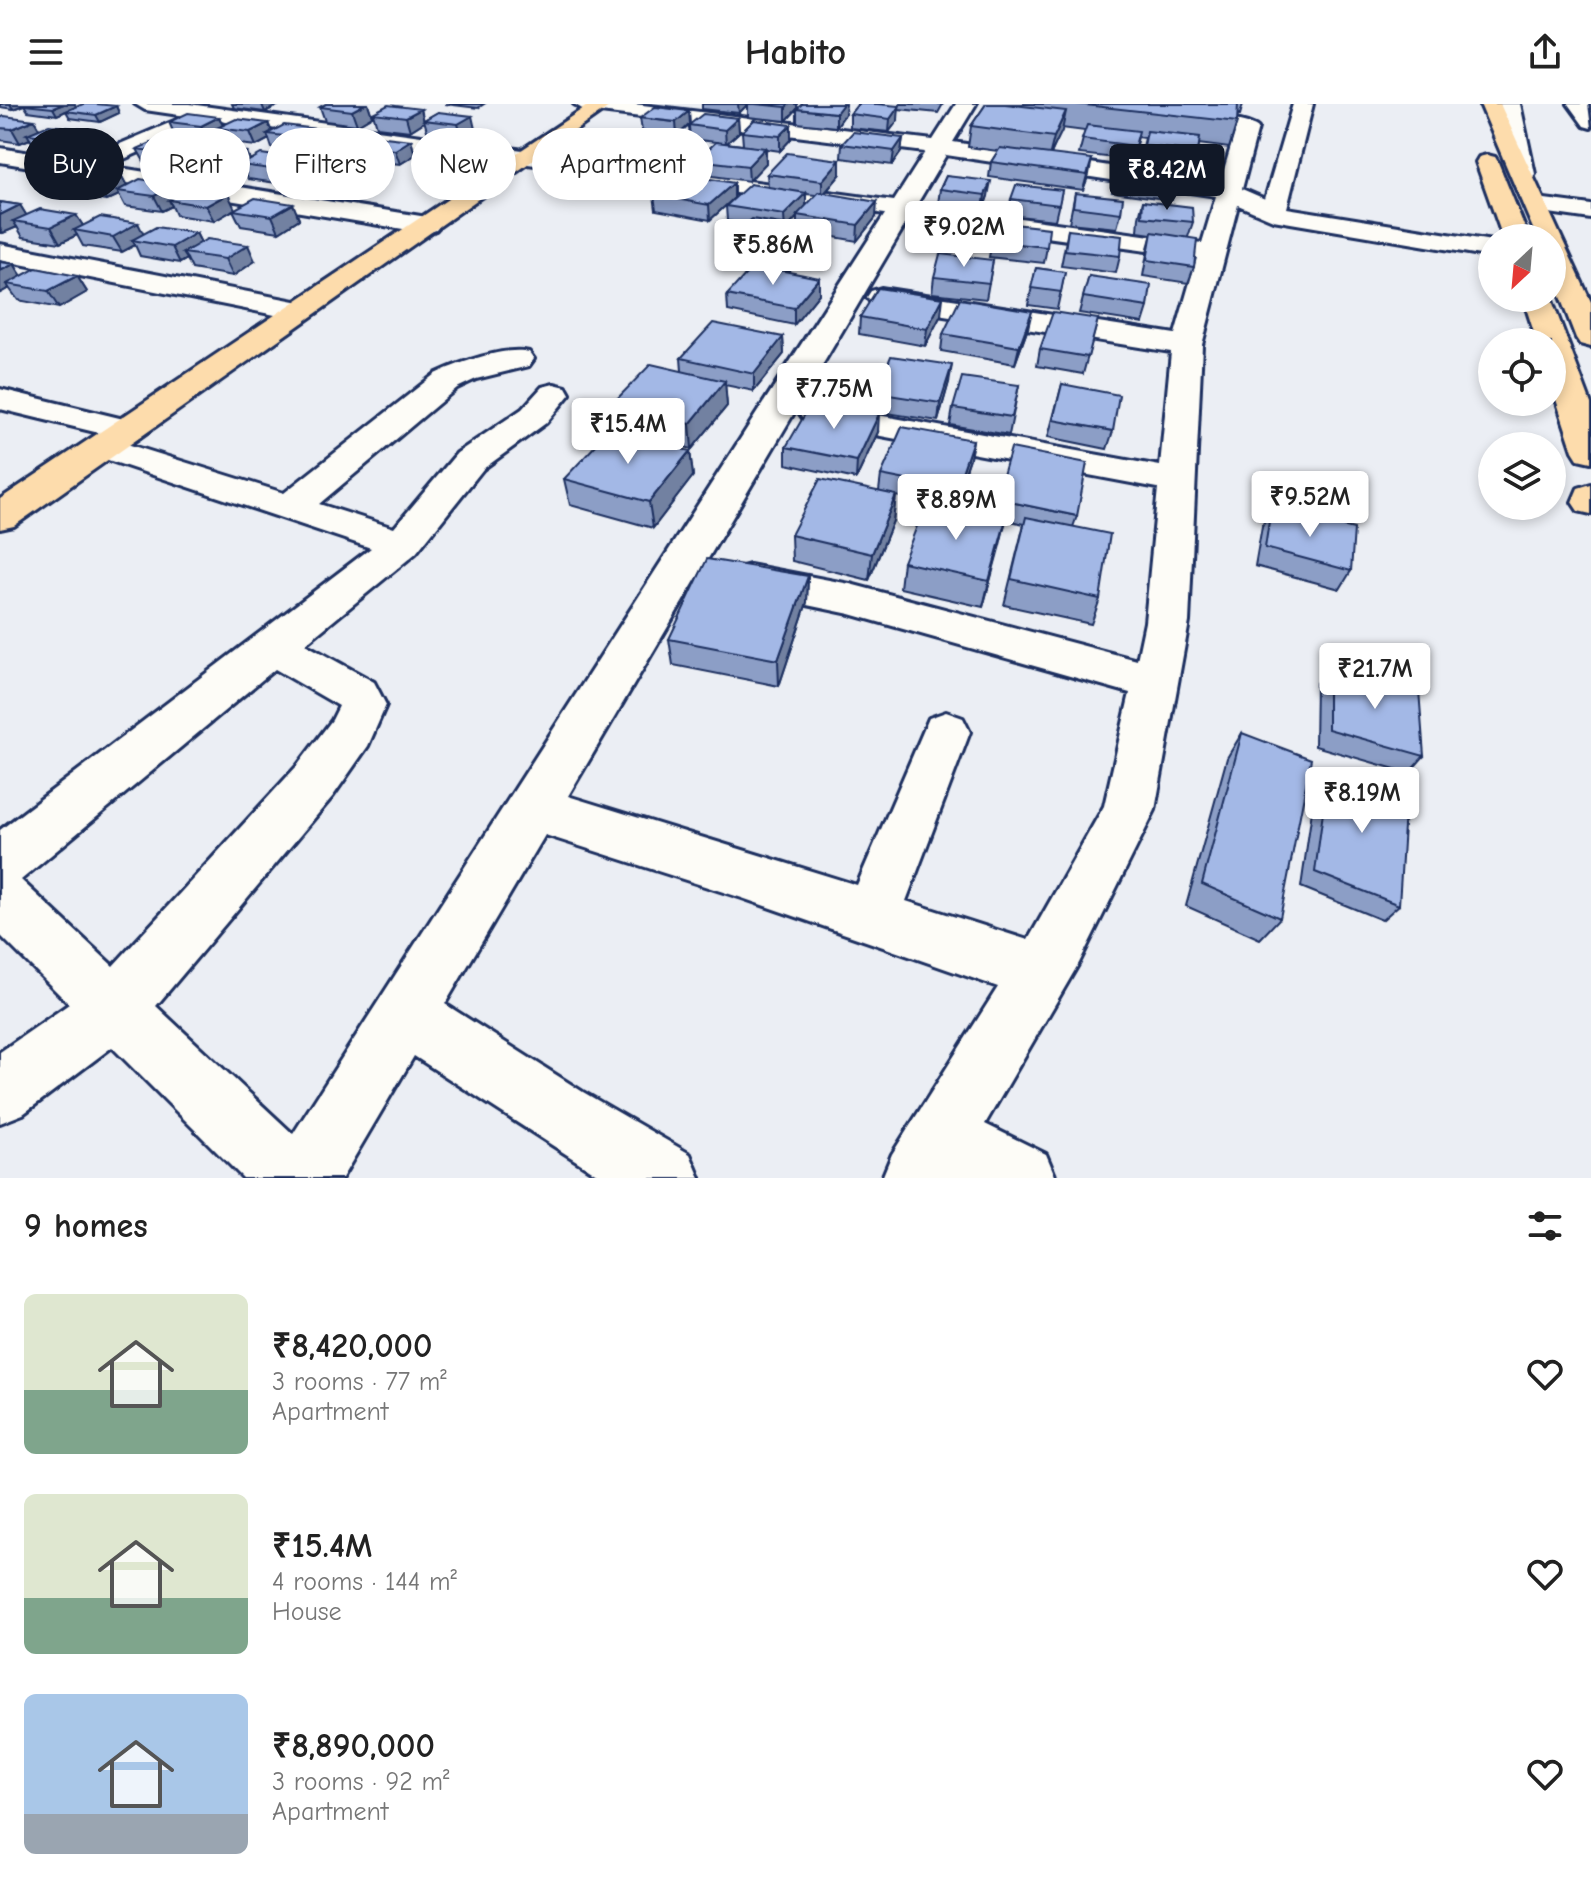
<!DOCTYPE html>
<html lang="en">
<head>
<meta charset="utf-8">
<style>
	:root { --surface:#fff; --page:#f2f2f2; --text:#222; --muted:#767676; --accent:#111827 }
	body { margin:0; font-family:"Comic Neue",sans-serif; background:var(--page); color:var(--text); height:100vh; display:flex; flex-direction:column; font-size:30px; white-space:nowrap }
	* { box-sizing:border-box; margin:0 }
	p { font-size:26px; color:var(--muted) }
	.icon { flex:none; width:44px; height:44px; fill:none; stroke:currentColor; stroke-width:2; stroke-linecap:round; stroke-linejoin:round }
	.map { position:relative; height:1074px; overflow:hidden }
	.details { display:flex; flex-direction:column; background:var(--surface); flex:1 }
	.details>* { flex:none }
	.guide { position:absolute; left:24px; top:24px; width:800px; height:72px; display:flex; gap:16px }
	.needle { width:52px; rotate:206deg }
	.fabs { position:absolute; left:1478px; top:120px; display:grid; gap:16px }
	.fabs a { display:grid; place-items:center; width:88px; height:88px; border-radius:50%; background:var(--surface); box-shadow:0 4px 12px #0003; font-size:40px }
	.price { position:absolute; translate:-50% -68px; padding:0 18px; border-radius:8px; background:#fff; color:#222; font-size:26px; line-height:52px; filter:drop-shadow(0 2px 4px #0008) }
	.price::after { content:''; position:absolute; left:50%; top:48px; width:24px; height:18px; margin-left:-12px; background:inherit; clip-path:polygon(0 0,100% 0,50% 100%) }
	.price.selected { background:var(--accent); color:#fff }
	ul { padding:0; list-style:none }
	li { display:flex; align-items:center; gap:24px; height:200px; padding:0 24px }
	li span { display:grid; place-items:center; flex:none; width:224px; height:160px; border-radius:12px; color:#555 }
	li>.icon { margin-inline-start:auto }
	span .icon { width:96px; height:96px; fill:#fffc; stroke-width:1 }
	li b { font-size:34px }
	h2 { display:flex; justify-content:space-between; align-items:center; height:96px; padding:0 24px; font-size:34px }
	.tag { padding:0 28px; border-radius:36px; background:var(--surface); box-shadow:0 4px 12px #0003; font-size:28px; line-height:72px }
	.tag.selected { background:var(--accent); color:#fff }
	header { display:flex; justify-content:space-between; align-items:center; height:104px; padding:0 24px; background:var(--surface); font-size:36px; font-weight:700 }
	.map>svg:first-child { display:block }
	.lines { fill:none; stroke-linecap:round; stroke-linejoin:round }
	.minor-casing { stroke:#1b2f5e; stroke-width:6 }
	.major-casing { stroke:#1b2f5e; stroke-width:6 }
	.minor { fill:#fdfcf7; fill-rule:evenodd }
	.major { fill:#fddcac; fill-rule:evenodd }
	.wall { fill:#8c9ec6; stroke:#1b2f5e; stroke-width:2; fill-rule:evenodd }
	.shaded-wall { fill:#7281a1; stroke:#1b2f5e; stroke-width:2 }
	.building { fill:#a3b8e6; stroke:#1b2f5e; stroke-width:2 }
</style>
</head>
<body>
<header><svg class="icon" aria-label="menu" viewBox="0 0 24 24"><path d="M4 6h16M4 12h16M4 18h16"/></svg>Habito<svg class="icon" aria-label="share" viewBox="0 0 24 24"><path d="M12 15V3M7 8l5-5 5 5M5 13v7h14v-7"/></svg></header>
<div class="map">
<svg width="1591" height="1074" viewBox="0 0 1591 1074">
	<rect width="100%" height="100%" fill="#ebeef4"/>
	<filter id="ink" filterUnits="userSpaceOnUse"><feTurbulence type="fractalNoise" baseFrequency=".0125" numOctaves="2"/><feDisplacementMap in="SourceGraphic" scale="16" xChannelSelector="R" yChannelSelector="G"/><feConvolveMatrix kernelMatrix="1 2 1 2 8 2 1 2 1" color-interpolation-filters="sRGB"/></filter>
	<g filter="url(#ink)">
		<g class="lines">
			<g class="minor-casing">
				<path id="minor" d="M135,0H189L894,97L925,48L584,6L574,0H634L933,36L956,0H976L953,38L1220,79L1235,29L1178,22L1168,16C1177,6 1248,14 1258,24L1242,85L1265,95L1293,0H1313L1287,104L1492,137V153L1273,116L1238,101L1202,241L1189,518L1155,706L1079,859L985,1020L1046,1050L1056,1074H882L892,1050L998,883L742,794L545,731L445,900L583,988L690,1050L700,1074H603L414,952L342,1074H243L112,943L23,1010L0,1019V948L69,900L0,831V726L371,444L90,350L84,343L90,336L102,332L114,336L284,389L435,270C458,259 505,242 529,248L534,255L529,262L476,275L457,284L319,400L394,424L457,349L522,305L542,283L554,280L566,283L570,290L546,319L483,365L416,449L305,540L374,578L386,601L368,642L333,692L156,902L293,1030L885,110L212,16L108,62L427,113L436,116L440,121L436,126L427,129L0,58V44L80,57L186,12L145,6ZM946,51L1216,92L1202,139L917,100ZM909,114L1197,154L1175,230L881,184L871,187L867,193L871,199L881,202L1171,248L1160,362L817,300L805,303L800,310L805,317L817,320L1158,384L1145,518L1137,556L850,480L750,461L735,465L729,475L735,485L750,489L850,510L1130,589L1104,702L1028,836L906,797L970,628L963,614L946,608L929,614L857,781L568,692ZM275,565L339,602L332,616L297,662L113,862L21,776Z
					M1500,0H1520L1535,70L1531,75H1515L1511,70Z
					M1568,0H1588L1591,24L1584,22Z
					M1537,94L1591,101V115L1528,106L1525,101L1528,96Z
					M0,140L300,198L310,201L315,207L310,213L300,216L0,156Z
					M0,285L140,319L145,326L140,333L128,336L0,305Z"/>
			</g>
			<g class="major-casing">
				<path id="major" d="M590,0H613L14,422L0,425V395Z
					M1480,0H1500L1591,198V243L1580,240L1576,234L1552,172V134H1537Z
					M1487,51L1495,53L1498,58L1529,134H1503L1476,58L1479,53Z
					M1523,194H1551L1591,300V358L1578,355L1573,347L1552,283V238H1537Z
					M1591,380V410L1578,407L1572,398L1578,384Z"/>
			</g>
			<use href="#minor" class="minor"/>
			<use href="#major" class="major"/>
		</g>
		<path class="wall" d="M0,0H75L76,3L116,2L119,9L100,18L70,14L66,7L57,11L28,7L24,1L13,5L0,3Z
			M232,0H281L265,8L234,4Z
			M326,0H368L372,12L357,21L325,17L320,3Z
			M445,0H484L478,4Z
			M702,0H748L739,9L702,5Z
			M748,0H797V5L786,17L748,13Z
			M856,0H883L898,16L889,28L850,24V10L858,0Z
			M900,0H943L938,9L899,5Z
			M986,0H1243L1240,11L1238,10L1237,18L1229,44L1199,40L1194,62L1140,56L1145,34L1138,33L1132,56L1079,50L1085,27L1062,24L1051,50L1089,70L1083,86L989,73L991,58L998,47L968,43L971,22Z
			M421,5L424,18L410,27L377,23L373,9Z
			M797,5L845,10L836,23L797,19Z
			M438,8L475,25L462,34L428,30L424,16Z
			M219,13L223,21L268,19L271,27L318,25L321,33L364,32L366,38L411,36L415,51L400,60L365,56L363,50L353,55L318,51L315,43L306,48L272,44L269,35L256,42L223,38L220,30L207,36L175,32L169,18Z
			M0,14L34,16L39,25H81L88,39L67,48L36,44L30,35L20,39L0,36Z
			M640,14L690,20L738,14L739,28L726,39L743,41L742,28L754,16L791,35L780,47L766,45V59L749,77L698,70L697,56L687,66L649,61L648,47L701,53L716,38L690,35L689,22L677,32L642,27Z
			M903,34L901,48L892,61L841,54L842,40Z
			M191,40L196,51L251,56L301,66L349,64L354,78L337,89L300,84L296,74L284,80L248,75L245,67L234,73L200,68L194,56L178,64L145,59L137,45Z
			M1120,61L1176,81L1172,96L1112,88Z
			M767,70L840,71L825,89L876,113L857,137L811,129V141L788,167L727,155L726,139L746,120L727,117L726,102L768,83ZM806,90L816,91L806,102ZM797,113V122L790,121Z
			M121,71L127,82L180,90L235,105L214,117L176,111L172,102L162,107L125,102L119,91L106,97L71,92L62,77Z
			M946,72L988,92L983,106L938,100L940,85Z
			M734,79V94L710,116L656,106L654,91Z
			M1062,86L1055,116L1008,111L1011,95Z
			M1075,89L1121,109L1117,124L1069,119Z
			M1143,97L1193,118L1188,133L1194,163L1188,179L1143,172L1148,144L1152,130L1138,128L1139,113Z
			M0,98L20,101L26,111H76L83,122L143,130L196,129L201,139L255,157L233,172L192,165L187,155L180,159L140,152L135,141L122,148L83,142L77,131L60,139L23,133L17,123L3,129H0Z
			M293,100L299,115L279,128L241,122L233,106Z
			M916,123L973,128L967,145L915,139Z
			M1068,126L1120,152L1116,169L1061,162Z
			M992,137L1047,143L1044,159L989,153Z
			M993,156L986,195L932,189L934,173Z
			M14,160L22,172H77L87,188L59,204L18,196L9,184L0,189Z
			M1036,164L1065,168L1057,205L1028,201Z
			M1089,172L1148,203L1143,219L1079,209Z
			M819,174V190L794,221L728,207L727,191Z
			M941,211L925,242L859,230L860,213Z
			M1098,215L1083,270L1037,262L1040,245Z
			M1028,224L1015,260L941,247L943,230Z
			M783,233L784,250L754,287L725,281L727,302L692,345L616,326L611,301L682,267L681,254Z
			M949,278L938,317L874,307L876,289Z
			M1062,280L1113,327L1107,345L1048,333Z
			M1019,281L1009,331L950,321L953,304Z
			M878,328L856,375L786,360V343Z
			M973,336L970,354L953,404L896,392L893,417L869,476L792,457L791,431L879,387L881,371Z
			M690,347L693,372L653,424L570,401L564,375Z
			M996,395L1077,412L1073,423L1100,495L1091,520L1004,501L1024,420L1006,416L983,503L900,484L903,458L993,413Z
			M1271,404L1351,467L1340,485L1255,462L1262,422Z
			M808,472L807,498L779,582L673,561L669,535Z
			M1328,562L1424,652L1409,669L1315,642L1316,579Z
			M1242,629L1280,814L1260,835L1186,802L1227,654Z
			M1329,663L1399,801L1382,816L1301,783L1316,679Z"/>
		<path class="shaded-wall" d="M10,0H26L13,5Z
			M64,0H75L76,3L57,11L53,4Z
			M264,0H281L265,8L262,1Z
			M365,0H368L372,12L357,21L352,7Z
			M738,0H748L739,9Z
			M789,0H797V5L786,17V3Z
			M843,0H846L845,10L836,23V9Z
			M116,2L119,9L100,18L96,11Z
			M899,2L898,16L889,28L890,15Z
			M421,5L424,18L410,27L406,13Z
			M689,7L690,20L677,32L676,18Z
			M1066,7L1062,27L1049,53L1054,33Z
			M472,12L475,25L462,34L458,20Z
			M219,13L224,24H217L220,30L207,36L201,22Z
			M738,14L739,28L726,40L725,26Z
			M34,16L42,30H27L30,35L20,39L12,25Z
			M268,19L273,30H267L269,35L256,42L250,28Z
			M791,21V35L780,47V32Z
			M81,25L88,39L67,48L59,34Z
			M318,25L323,38L313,37L315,43L306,48L301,34Z
			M364,32L368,42L360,41L363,50L353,55L348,41Z
			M903,34L901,48L892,61L894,47Z
			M411,36L415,51L400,60L395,46Z
			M700,39L701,53L687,66L685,52Z
			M191,40L198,54L193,53L194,56L178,64L171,50Z
			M765,44L766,59L749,77L748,62Z
			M247,48L253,62L242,61L245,67L234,73L228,58Z
			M297,55L302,70L294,69L296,74L284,80L278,66Z
			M1092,55L1089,70L1083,86L1087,71Z
			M840,56V71L822,92V77Z
			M349,64L354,78L337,89L331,74Z
			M121,71L129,86L117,87L119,91L106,97L98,82Z
			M991,77L988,92L983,106L985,91Z
			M734,79V94L710,116L709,101Z
			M176,81L183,96H169L172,102L162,107L154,92Z
			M806,89V104L797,111V113L785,127L784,111Z
			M228,90L235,105L214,117L206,102Z
			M877,98L876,113L857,137L858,121Z
			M293,100L299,115L279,128L272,112Z
			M20,101L30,117H13L17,123L3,129L0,124V111Z
			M76,111L86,126H74L77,131L60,139L51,123Z
			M975,112L973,128L967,145L969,129Z
			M138,119L146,135L132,136L135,141L122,148L113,133Z
			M811,125V141L788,167V151Z
			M196,129L204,145L183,149L187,155L180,159L172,143Z
			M248,141L255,157L233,172L225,155Z
			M14,160L24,176L7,180L9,184L0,189V167Z
			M77,172L87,188L59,204L48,187Z
			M819,174V190L794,221V204Z
			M943,194L941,211L925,242L927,225Z
			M1032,207L1028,224L1015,260L1019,243Z
			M783,233L784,250L754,287V270Z
			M952,261L949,278L938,317L940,299Z
			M725,277L727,302L692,345L690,320Z
			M879,310L878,328L856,375L857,357Z
			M973,336L970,354L953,404L956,386Z
			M690,347L693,372L653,424L649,398Z
			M896,391L893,417L869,476L872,450Z
			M1006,415L1000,441L983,503L989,477Z
			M808,472L807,498L779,582L778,556Z"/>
		<path class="building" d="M25,0H64L53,4L24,1Z
			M83,0H96L116,2L96,11L66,7Z
			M326,0H365L352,7L320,3Z
			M755,0H789L786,3Z
			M802,0H843L836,9L797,5Z
			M858,0H877L899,2L890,15L850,10Z
			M986,0H1005L1066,7L1054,33L971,22Z
			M1076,0H1238L1237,18Z
			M388,1L421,5L406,13L373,9Z
			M655,3L689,7L676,18L640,14Z
			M438,8L472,12L458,20L424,16Z
			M188,9L219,13L201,22L169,18Z
			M703,10L738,14L725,26L689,21Z
			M4,12L34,16L12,25L0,24V14Z
			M236,15L268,19L250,28L217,24Z
			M754,16L791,21L780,32L742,28Z
			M49,21L81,25L59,34L27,30Z
			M284,21L318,25L301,34L267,30Z
			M1087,21L1139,27L1135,42L1082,35Z
			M330,27L364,32L348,41L313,37Z
			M1147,27L1200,33L1198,48L1144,42Z
			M853,28L903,34L894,47L842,40Z
			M376,32L411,36L395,46L360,41Z
			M663,34L700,39L685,52L648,47Z
			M158,36L191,40L171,50L137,45Z
			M716,38L765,44L748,62L697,56Z
			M213,43L247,48L228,58L193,53Z
			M1000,44L1092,55L1087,71L991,58Z
			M787,49L840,56L822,77L767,70Z
			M261,50L297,55L278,66L242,61Z
			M313,59L349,64L331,74L294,69Z
			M1120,61L1178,69L1176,81L1116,73Z
			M86,66L121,71L98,82L62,77Z
			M680,70L734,79L709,101L654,91Z
			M946,72L991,77L985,91L940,85Z
			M140,75L176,81L154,92L117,87Z
			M750,80L806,89L784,111L726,102Z
			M1016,81L1062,86L1059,101L1011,95Z
			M191,84L228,90L206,102L169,96Z
			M819,88L877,98L858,121L797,111Z
			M1075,89L1123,94L1121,109L1073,103Z
			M255,94L293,100L272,112L233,106Z
			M1143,97L1192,103L1193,118L1142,113Z
			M0,98L20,101L0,111Z
			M40,105L76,111L51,123L13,117Z
			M924,106L975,112L969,129L916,123Z
			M100,113L138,119L113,133L74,126Z
			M752,115L811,125L788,151L726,139Z
			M996,118L1049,124L1047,143L992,137Z
			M156,123L196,129L172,143L132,136Z
			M1068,126L1122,132L1120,152L1065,146Z
			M1152,128L1197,135L1194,163L1147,156Z
			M207,135L248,141L225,155L183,149Z
			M940,150L993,156L989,179L934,173Z
			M0,158L14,160L0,167Z
			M754,161L819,174L794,204L727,191Z
			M36,164L77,172L48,187L7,180Z
			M1036,164L1065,168L1061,188L1031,184Z
			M1089,172L1151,181L1148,203L1083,193Z
			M878,184L943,194L927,225L860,213Z
			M960,195L1032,207L1019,243L943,230Z
			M1053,208L1098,215L1088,253L1040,245Z
			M713,219L783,233L754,270L681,254Z
			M891,252L952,261L940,299L876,289Z
			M651,260L725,277L690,320L611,301Z
			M962,273L1019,281L1012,313L953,304Z
			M1062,280L1119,291L1113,327L1053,316Z
			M812,298L879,310L857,357L786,343Z
			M902,323L973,336L956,386L881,371Z
			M609,327L690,347L649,398L564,375Z
			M1011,344L1087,359L1077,412L996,395Z
			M820,375L896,391L872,450L791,431Z
			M926,399L1006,415L989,477L903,458Z
			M1271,404L1354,425L1351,467L1265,444Z
			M1026,413L1110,430L1100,495L1011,475Z
			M707,455L808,472L778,556L669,535Z
			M1328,562L1419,586L1424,652L1328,625Z
			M1242,629L1311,655L1280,814L1202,780Z
			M1329,663L1406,690L1399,801L1315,768Z"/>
	</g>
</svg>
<div class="fabs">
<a><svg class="needle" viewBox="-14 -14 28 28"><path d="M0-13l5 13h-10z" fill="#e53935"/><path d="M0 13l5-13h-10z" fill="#767676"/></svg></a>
<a><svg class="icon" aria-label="locate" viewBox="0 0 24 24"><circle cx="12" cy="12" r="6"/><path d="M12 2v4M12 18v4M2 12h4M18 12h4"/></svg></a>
<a><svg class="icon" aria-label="layers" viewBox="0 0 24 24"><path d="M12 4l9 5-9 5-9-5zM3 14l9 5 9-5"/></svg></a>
</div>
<b class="price selected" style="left:1167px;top:108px">₹8.42M</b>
<b class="price" style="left:964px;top:165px">₹9.02M</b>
<b class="price" style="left:773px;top:183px">₹5.86M</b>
<b class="price" style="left:834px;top:327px">₹7.75M</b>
<b class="price" style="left:628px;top:362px">₹15.4M</b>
<b class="price" style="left:1310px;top:435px">₹9.52M</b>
<b class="price" style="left:956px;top:438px">₹8.89M</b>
<b class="price" style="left:1375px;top:607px">₹21.7M</b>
<b class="price" style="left:1362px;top:731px">₹8.19M</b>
<div class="guide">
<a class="tag selected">Buy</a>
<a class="tag">Rent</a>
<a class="tag">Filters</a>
<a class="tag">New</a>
<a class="tag">Apartment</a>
</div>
</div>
<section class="details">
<h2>9 homes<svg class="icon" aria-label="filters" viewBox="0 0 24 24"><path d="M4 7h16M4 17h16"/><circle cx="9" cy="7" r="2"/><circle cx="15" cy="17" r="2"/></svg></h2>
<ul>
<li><span style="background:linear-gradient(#dfe7d0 60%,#7fa58c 0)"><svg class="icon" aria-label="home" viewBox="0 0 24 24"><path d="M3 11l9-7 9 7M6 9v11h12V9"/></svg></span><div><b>₹8,420,000</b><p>3 rooms · 77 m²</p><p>Apartment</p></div><svg class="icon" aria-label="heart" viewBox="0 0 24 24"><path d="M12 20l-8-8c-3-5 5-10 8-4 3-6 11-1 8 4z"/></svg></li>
<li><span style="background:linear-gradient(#dfe7d0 65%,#7fa58c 0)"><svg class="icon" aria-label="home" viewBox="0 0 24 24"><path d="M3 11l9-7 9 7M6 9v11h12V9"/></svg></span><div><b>₹15.4M</b><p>4 rooms · 144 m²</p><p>House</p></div><svg class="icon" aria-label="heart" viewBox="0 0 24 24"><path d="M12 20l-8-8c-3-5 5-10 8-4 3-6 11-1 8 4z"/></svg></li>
<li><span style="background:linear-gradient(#a9c7e8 75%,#9aa5b1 0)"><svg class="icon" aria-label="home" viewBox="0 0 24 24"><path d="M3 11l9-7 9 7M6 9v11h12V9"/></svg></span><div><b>₹8,890,000</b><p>3 rooms · 92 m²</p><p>Apartment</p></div><svg class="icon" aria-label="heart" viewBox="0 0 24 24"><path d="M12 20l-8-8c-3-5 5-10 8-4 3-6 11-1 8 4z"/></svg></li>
</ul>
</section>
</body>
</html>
